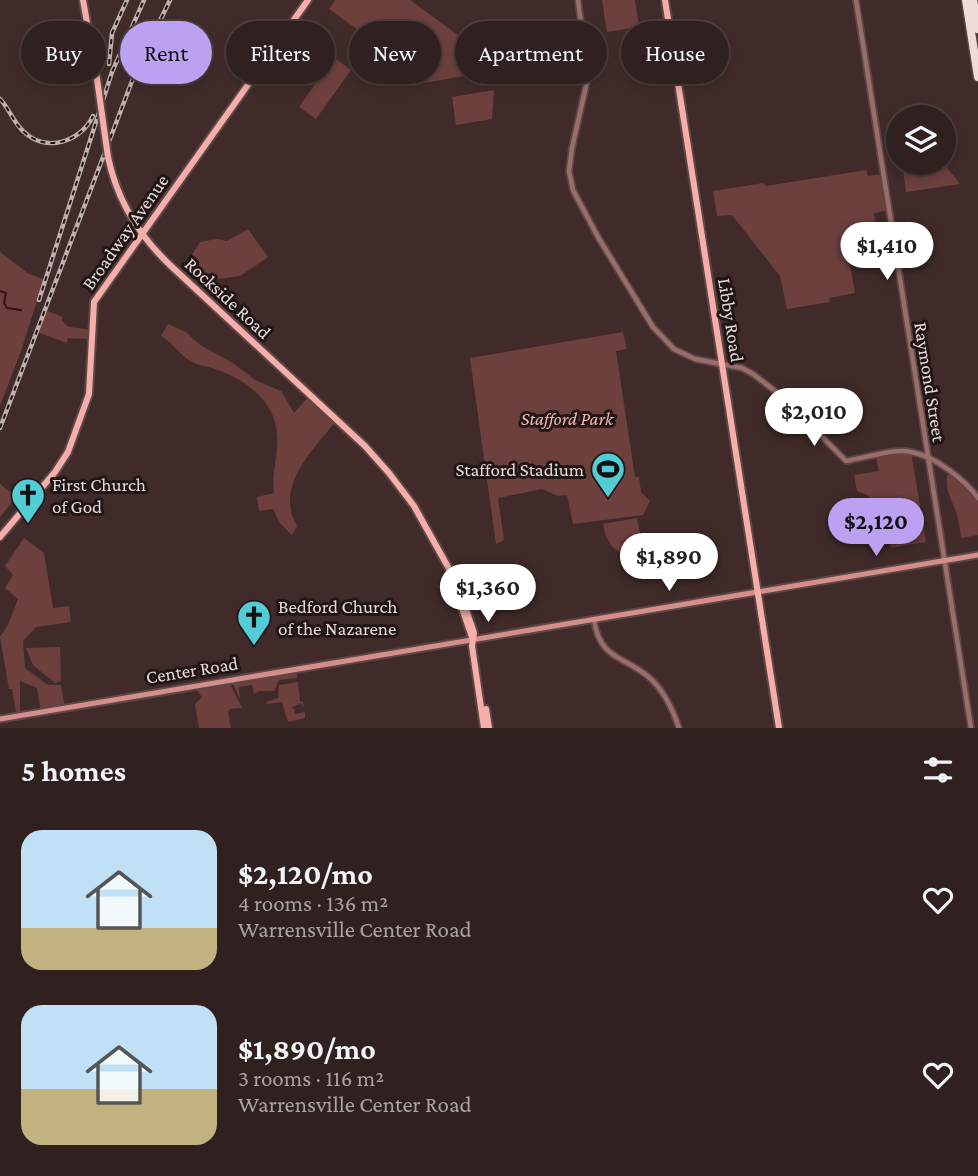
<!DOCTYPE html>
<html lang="en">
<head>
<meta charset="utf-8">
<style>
	:root { --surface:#302020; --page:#382829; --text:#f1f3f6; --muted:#a8a3a5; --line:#4b3e3e; --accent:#bca0f2 }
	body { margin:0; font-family:"Crimson Pro",serif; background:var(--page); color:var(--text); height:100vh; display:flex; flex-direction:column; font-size:26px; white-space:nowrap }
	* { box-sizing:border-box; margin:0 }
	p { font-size:23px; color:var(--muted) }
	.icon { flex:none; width:38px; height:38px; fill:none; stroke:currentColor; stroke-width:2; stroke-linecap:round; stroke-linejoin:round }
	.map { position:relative; height:728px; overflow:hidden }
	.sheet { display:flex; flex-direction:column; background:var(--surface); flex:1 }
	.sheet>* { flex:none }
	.guide { position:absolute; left:21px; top:21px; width:936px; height:63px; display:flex; gap:14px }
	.buttons { position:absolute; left:886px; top:105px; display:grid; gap:14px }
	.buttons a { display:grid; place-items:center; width:70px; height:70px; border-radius:50%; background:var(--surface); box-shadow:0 4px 10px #0003,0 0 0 2px var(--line); font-size:35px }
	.price { position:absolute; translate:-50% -60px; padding:0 16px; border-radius:24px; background:#fff; color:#222; font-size:23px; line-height:46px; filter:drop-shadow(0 2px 4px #0008) }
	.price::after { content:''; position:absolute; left:50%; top:42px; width:21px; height:16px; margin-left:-10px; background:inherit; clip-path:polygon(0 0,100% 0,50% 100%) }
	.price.current { background:var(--accent); color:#111 }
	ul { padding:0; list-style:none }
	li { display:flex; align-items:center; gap:21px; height:175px; padding:0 21px }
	li span { display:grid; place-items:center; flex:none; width:196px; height:140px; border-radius:21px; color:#555 }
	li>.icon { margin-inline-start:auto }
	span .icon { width:84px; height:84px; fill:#fffc; stroke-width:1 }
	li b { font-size:30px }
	h2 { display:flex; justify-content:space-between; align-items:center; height:84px; padding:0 21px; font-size:30px }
	.pill { padding:0 24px; border-radius:32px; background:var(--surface); box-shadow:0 4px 10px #0003,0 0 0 2px var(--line); font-size:24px; line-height:63px }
	.pill.current { background:var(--accent); color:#111 }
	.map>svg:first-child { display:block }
	.green { fill:#6d403e }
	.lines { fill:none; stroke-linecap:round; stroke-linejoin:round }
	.stream { stroke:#3b1011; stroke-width:2 }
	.tertiary-casing { stroke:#5b4746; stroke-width:8 }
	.secondary-casing { stroke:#5b4746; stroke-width:9 }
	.primary-casing { stroke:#5b4746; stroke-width:10 }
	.motorway-casing { stroke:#5b4746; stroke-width:11 }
	.tertiary { stroke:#9a6d6b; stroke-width:4.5 }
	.secondary { stroke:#d58e8b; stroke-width:5 }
	.primary { stroke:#f7aeaa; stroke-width:6 }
	.motorway { stroke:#f1dbd9; stroke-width:8 }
	.rail-casing { stroke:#bfb0af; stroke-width:4.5 }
	.rail { stroke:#201616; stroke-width:2; stroke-dasharray:5; stroke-linecap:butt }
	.primary-bridge-casing { stroke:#5b4746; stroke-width:10; stroke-linecap:butt }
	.primary-bridge { stroke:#f7aeaa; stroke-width:6 }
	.labels { text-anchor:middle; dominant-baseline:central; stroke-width:6; stroke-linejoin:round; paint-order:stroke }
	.street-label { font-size:19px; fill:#e8dad9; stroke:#201616 }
	.park-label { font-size:19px; font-style:italic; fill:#f7b5b2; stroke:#201616 }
	.poi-label { font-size:19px; fill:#e8dad9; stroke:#201616; text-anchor:start }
</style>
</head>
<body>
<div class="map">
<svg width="978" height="728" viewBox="0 0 978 728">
	<rect width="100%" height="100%" fill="#402b2a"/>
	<path class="green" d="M335,0H410L477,49L481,73L424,83L423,76L329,9Z
		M602,0H635L639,27L607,32Z
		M311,41L351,70L316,119L299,107L323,73L300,56Z
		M494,90L492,119L456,125L452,97Z
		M943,158L948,169L960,184L906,192L903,169L906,163H943Z
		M866,170L868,176L883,174L889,210L874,213L877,233L861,236L862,239L846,242L855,293L829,298L830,302L787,309L780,276L732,215L717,216L713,191L763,183L766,186Z
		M248,229L268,257L240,276L203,281L192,255L200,242L217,239L227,241Z
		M0,252L29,274L44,279L21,351L0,406Z
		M43,309L62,317V321L69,327L93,330L92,339L68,338L67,343L37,332Z
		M168,324L186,332L200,345L233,363L255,380L281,391L294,413L310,395L337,420C313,450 274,486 297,526L292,535L280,523L273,509L259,511L257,497L274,493C271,474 279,454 277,434C275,401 245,379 215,369C207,366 196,365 189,360C179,354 172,342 161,336Z
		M623,332L627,349L616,351L635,477H639L641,492L650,501L643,515L573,524L567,495L558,496L542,489L498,498L504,540L496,544L470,358Z
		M911,452L926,542L891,548L884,507L871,508L869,496L857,491L854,475L879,471L876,456Z
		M949,470L978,498V535L961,538C960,530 959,522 957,515C952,498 942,488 949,470Z
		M0,484L16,497L0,517Z
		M857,514L859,530L839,533L836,517Z
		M637,518L644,553C618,557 608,549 603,524Z
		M24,538L44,553L53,608L69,606L71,622L36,627L23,641L25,668L48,685H61L65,708L41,712L37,688L20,681V712H16L12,689H9L0,637L8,625L18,599L5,588L13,575L5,566Z
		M60,647L61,681L55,683L33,665L26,648Z
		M297,672V678L279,680L274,691H259L254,694L252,685L239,687L240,699L233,684Z
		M229,682L242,708L230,709L228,712L231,728H199L195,704L202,697L195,688Z
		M298,682L300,701L303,702L304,708L301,703L291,708L294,709L295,714L305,712V718L288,722L282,702L268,704L266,702L278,698L279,685Z"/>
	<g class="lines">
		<path class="stream" d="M0,291L6,293L4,303L7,308L21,310"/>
		<g class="tertiary-casing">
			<path id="tertiary" d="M578,0L588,77L572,148L569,171L573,190L598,237L653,327L674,349L695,359L742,368L753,374L784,398L846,461C864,458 894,448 911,452C935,456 965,480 978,498
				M856,0L971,728
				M594,619C599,661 627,656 652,680C665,693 673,710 679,728"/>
		</g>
		<g class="secondary-casing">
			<path id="secondary" d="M0,719L978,555"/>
		</g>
		<g class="primary-casing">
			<path id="primary" d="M83,0L97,79
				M665,0L779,728
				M108,157C117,200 139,236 171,266L365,446L389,473L414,506L457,583L474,633L472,646L484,728
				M0,537L55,472L68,452L89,394L94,302L308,0
				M456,591L473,640
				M486,709L489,728"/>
		</g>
		<g class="motorway-casing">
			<path id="motorway" d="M966,0L978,77
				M973,0L978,29"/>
		</g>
		<use href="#tertiary" class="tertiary"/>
		<use href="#secondary" class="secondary"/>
		<use href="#primary" class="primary"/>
		<use href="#motorway" class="motorway"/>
		<g class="rail-casing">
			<path id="rail" d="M109,64L112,33L127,0
				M0,99C9,108 13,122 23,131C45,153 80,143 93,116
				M39,300L112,72L144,0
				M0,428L137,68L170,0"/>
		</g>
		<use href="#rail" class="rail"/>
		<g class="primary-bridge-casing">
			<path id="primary-bridge" d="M97,79L108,157"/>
		</g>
		<use href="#primary-bridge" class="primary-bridge"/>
	</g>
	<defs>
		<g id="stadium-pin" transform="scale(1.75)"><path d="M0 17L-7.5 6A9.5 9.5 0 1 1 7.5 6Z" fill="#52ccd5" stroke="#201616"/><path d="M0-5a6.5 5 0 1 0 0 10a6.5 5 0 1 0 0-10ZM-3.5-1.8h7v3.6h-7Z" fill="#111"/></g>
		<g id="church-pin" transform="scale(1.75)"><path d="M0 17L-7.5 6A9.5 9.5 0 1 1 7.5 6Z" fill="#52ccd5" stroke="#201616"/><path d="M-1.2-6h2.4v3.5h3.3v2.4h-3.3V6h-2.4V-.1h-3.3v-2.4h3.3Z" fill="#111"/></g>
	</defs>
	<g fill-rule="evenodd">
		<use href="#stadium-pin" x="608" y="469"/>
		<use href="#church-pin" x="28" y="495"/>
		<use href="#church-pin" x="254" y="617"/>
	</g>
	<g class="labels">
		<g class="street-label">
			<text transform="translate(125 232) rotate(-55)">Broadway Avenue</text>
			<text transform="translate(228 298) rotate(43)">Rockside Road</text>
			<text transform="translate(731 320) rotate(81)">Libby Road</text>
			<text transform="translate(930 382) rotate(81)">Raymond Street</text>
			<text transform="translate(192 670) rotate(-9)">Center Road</text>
		</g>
		<g class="park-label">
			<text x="567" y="418">Stafford Park</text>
		</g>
		<g class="poi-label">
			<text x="584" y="469" text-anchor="end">Stafford Stadium</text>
			<text x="52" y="484">First Church<tspan x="52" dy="22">of God</tspan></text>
			<text x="278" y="606">Bedford Church<tspan x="278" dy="22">of the Nazarene</tspan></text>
		</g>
	</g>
</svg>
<div class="buttons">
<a><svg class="icon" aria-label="layers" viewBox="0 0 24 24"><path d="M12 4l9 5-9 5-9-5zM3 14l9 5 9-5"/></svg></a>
</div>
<b class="price" style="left:887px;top:282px">$1,410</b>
<b class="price" style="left:814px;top:448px">$2,010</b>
<b class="price current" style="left:876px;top:558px">$2,120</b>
<b class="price" style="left:669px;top:593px">$1,890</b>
<b class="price" style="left:488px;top:624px">$1,360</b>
<div class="guide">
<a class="pill">Buy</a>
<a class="pill current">Rent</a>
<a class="pill">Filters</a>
<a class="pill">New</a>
<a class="pill">Apartment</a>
<a class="pill">House</a>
</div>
</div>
<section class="sheet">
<h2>5 homes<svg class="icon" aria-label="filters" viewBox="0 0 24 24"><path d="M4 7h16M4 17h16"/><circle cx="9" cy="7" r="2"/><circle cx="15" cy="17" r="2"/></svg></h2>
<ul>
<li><span style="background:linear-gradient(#bfe0f5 70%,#c2b280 0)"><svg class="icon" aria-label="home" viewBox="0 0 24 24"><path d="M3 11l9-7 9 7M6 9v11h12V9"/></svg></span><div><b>$2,120/mo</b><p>4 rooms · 136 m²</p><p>Warrensville Center Road</p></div><svg class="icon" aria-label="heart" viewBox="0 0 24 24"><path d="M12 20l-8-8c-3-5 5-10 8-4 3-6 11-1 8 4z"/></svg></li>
<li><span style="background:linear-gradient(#bfe0f5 60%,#c2b280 0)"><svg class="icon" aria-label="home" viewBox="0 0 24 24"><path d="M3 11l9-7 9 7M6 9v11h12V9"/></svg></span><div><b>$1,890/mo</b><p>3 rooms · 116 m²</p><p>Warrensville Center Road</p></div><svg class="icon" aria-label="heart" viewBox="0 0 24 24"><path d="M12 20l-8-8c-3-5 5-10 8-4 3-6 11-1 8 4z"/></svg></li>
</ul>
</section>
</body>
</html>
